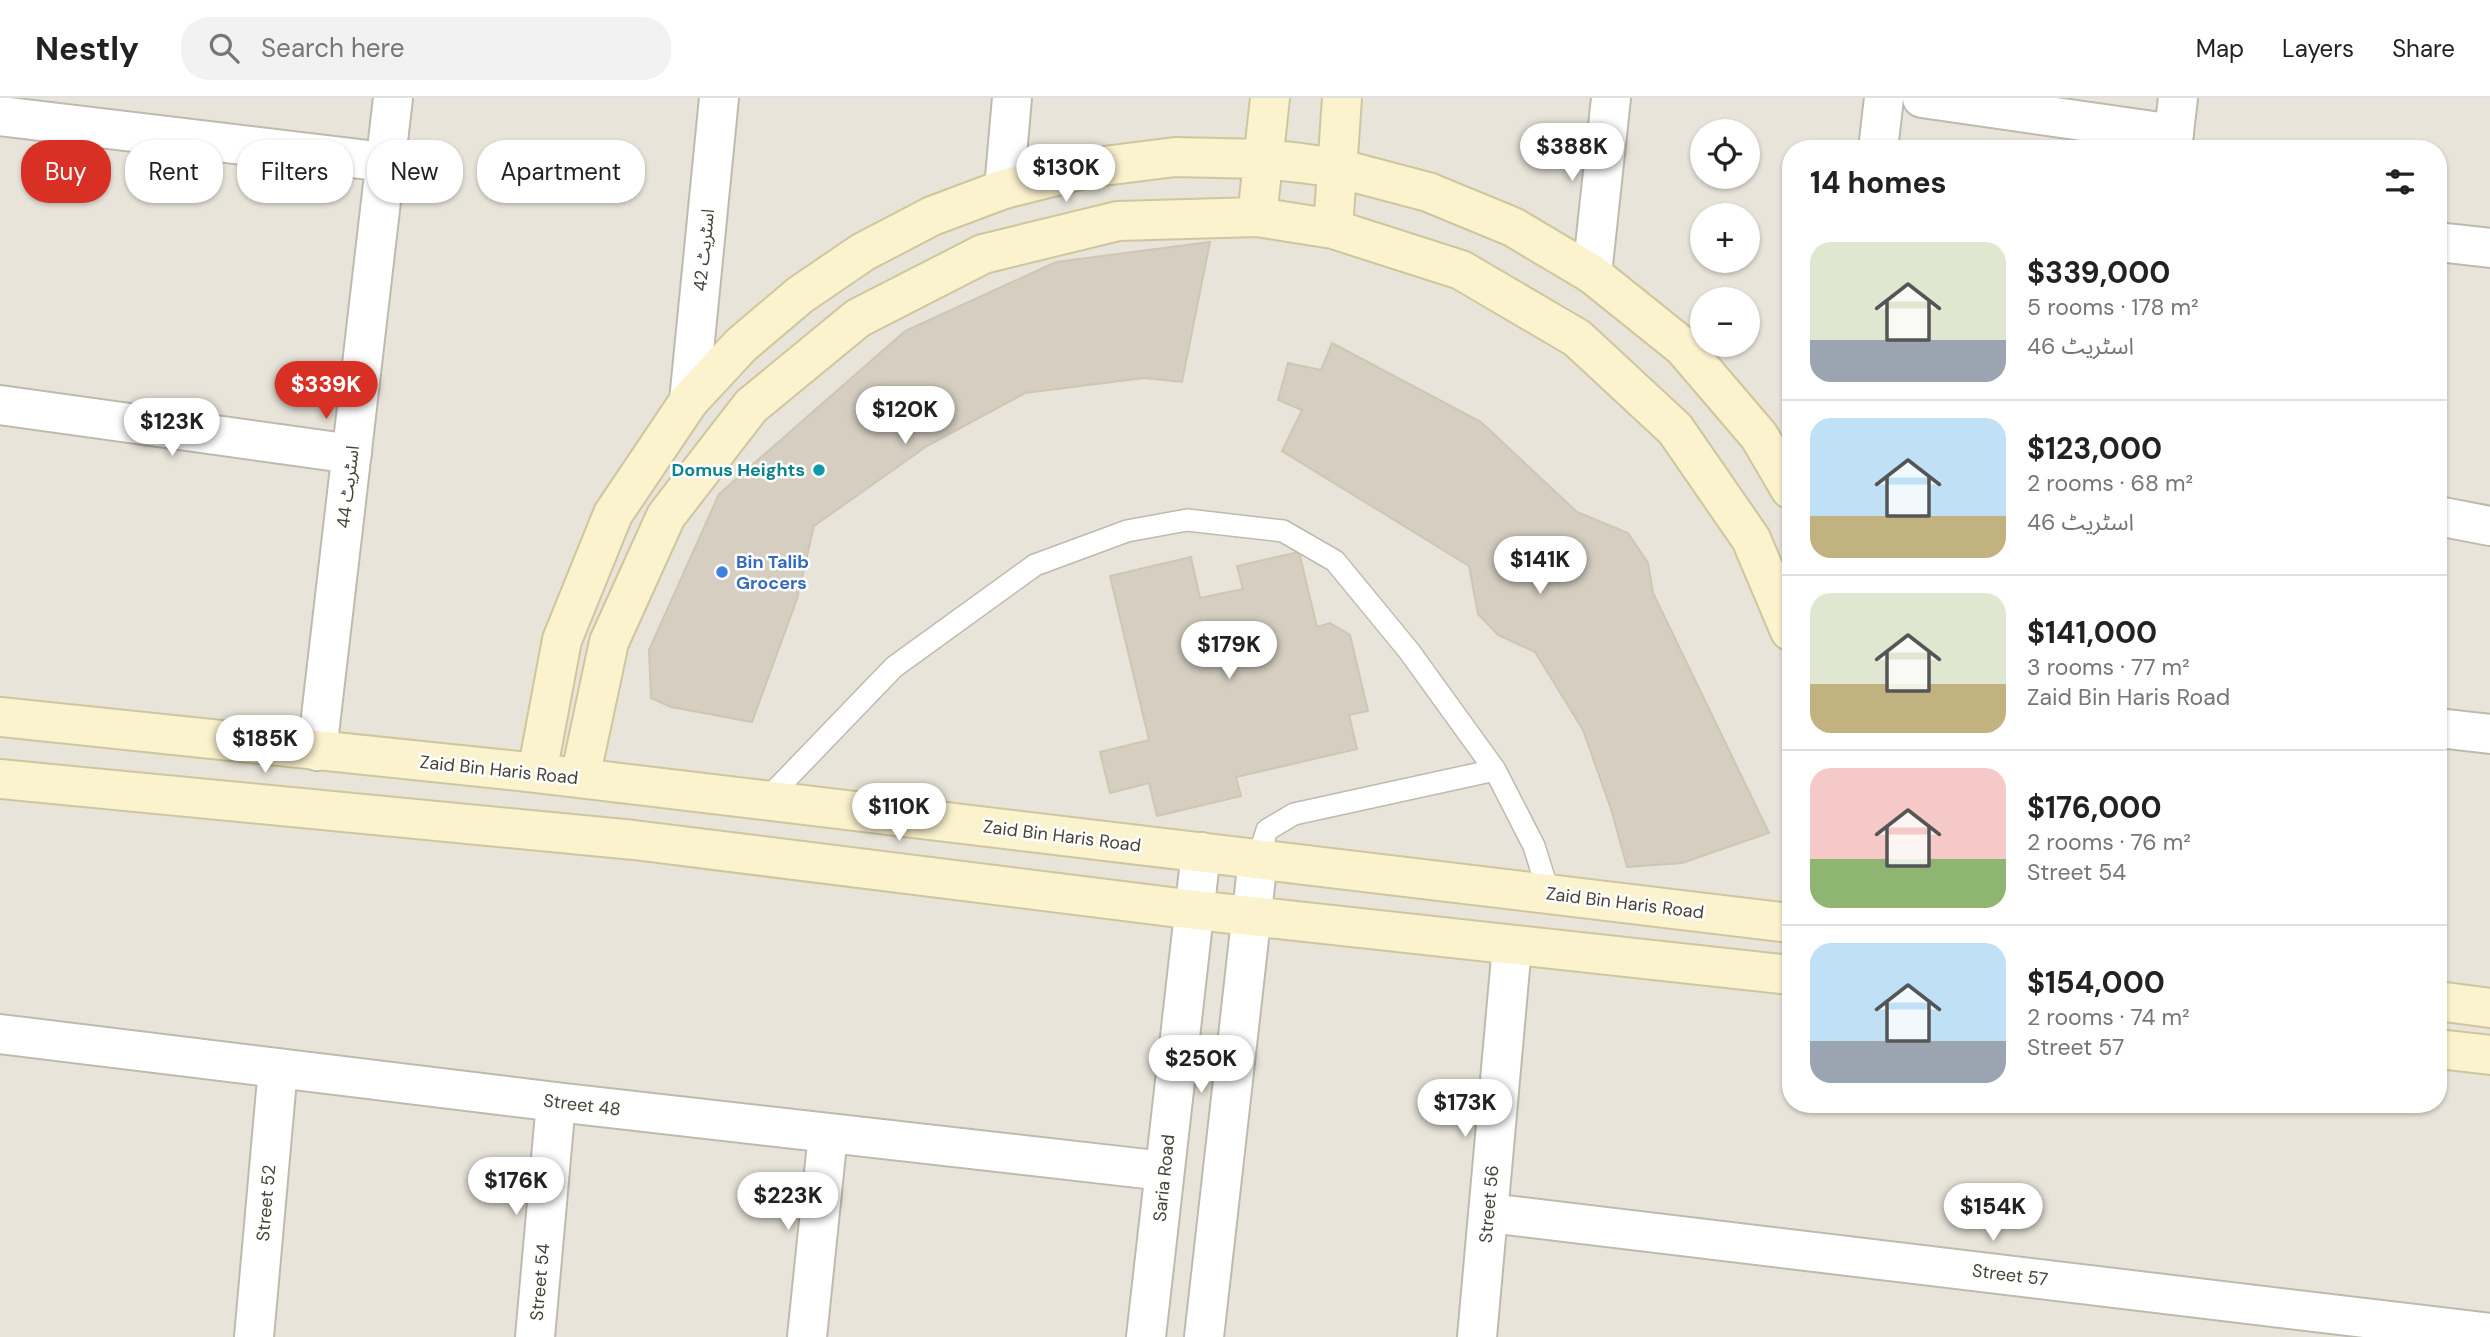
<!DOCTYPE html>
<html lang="en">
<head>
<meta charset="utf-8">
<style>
	:root { --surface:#fff; --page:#f2f2f2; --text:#222; --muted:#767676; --line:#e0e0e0; --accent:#d93025 }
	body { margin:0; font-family:"DM Sans","Noto Sans Arabic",sans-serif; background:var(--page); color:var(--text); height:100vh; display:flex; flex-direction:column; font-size:26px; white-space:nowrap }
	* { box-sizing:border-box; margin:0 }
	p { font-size:23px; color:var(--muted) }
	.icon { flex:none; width:38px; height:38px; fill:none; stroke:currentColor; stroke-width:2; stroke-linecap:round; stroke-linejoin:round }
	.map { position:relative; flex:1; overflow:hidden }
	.details { position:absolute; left:1782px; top:42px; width:665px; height:973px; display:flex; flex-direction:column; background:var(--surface); border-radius:28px; box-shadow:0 2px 5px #0004 }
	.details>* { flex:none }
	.top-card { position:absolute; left:21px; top:42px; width:665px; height:63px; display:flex; gap:14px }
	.fabs { position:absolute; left:1690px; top:21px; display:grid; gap:14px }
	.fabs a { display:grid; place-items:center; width:70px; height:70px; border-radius:50%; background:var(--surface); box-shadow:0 2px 5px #0004; font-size:35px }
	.price { position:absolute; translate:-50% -60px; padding:0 16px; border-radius:24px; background:#fff; color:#222; font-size:23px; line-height:46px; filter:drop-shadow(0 2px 4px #0008) }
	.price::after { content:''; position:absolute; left:50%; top:42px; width:21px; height:16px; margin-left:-10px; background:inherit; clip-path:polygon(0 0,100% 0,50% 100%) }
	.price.current { background:var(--accent); color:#fff }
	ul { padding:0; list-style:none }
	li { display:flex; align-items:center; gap:21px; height:175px; padding:0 28px }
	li+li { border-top:2px solid var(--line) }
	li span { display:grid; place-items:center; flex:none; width:196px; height:140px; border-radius:21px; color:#555 }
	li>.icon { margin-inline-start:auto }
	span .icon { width:84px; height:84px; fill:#fffc; stroke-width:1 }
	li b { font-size:30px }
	h2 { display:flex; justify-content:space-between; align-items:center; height:84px; padding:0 28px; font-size:30px }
	.tag { padding:0 24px; border-radius:28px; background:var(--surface); box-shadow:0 2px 5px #0004; font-size:24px; line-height:63px }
	.tag.current { background:var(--accent); color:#fff }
	header { display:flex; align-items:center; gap:42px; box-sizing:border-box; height:98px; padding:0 35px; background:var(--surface); border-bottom:2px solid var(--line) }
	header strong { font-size:33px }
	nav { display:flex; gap:38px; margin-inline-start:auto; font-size:24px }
	.search { width:490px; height:63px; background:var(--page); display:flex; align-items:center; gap:18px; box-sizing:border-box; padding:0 24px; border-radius:28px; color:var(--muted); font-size:26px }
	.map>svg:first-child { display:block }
	.residential { fill:#e8e4d9; fill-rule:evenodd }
	.building { fill:#d5cec1; stroke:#cfc6b4; stroke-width:2 }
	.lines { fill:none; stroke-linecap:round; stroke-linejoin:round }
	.lane-casing { stroke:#bfbaae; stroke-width:24 }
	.street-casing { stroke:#bfbaae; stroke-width:42 }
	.secondary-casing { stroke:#d0c69d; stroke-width:42 }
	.lane { stroke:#fff; stroke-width:21 }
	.street { stroke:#fff; stroke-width:38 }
	.secondary { stroke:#fbf2ce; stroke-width:38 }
	.culture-dot { fill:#0f9aa8; stroke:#fff; stroke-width:2.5 }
	.shop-dot { fill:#3f7fe0; stroke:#fff; stroke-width:2.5 }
	.labels { text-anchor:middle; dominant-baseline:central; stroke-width:5; stroke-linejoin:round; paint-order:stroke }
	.street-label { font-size:18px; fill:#484339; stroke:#fff }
	.culture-label { font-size:18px; font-weight:bold; fill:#0d838f; stroke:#fff; text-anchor:end }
	.shop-label { font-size:18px; font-weight:bold; fill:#366cbe; stroke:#fff; text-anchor:start }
</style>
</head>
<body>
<header>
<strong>Nestly</strong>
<div class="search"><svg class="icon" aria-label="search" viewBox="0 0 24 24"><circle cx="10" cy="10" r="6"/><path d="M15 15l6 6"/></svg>Search here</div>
<nav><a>Map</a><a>Layers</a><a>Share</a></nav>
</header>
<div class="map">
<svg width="2490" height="1239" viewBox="0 0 2490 1239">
	<rect width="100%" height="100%" fill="#f4f2eb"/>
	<path class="residential" d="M0,0H2490V1239H0ZM1703,33H1748V79H1703ZM1790,51H2438V1006H1790ZM1703,117H1748V163H1703ZM1703,201H1748V247H1703Z"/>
	<path class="building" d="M1210,144L1182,284L1144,280L1025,295L927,348L814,428L797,501L752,624L671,609L651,600L649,552L719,396L905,233L1056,164Z
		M1332,245L1481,324L1577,414L1628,435L1648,465L1653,495L1769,735L1682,765L1627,769L1611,711L1583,632L1535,554L1498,537L1478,516L1469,468L1282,353L1302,312L1278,302L1288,265L1321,272Z
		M1299,454L1317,529L1330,525L1350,537L1368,613L1349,617L1357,651L1236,679L1241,698L1157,718L1149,685L1110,695L1100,654L1149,642L1110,478L1191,459L1200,500L1243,491L1237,468Z"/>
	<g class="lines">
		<g class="lane-casing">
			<path id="lane" d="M765,703L894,569L1035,467L1127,433L1187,422L1283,433L1335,463L1409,553L1495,672L1534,748L1549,796
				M1258,761L1267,732L1294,716L1495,672"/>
		</g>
		<g class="street-casing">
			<path id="street" d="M1922,0L2174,36
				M0,18L385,64
				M1878,51L1884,0
				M2172,51L2178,0
				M1004,91L1012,0
				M2438,144L2490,150
				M1592,176L1611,0
				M689,303L719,0
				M0,307L352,356
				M2438,418L2490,428
				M2438,630L2490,636
				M317,653L393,0
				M0,936L556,1004L1164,1073
				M1489,1115L2490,1235
				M254,1239L278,970
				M535,1239L556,1004
				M807,1239L828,1036
				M1146,1239L1201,754
				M1204,1239L1258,761
				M1477,1239L1512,848"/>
		</g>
		<g class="secondary-casing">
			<path id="secondary" d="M1257,119L1270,0
				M1333,131L1342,0
				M0,619L537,675L1790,825
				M537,675L562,542L613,416L689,303L741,247L800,197L863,154L932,118L1004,91L1088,70L1175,59L1264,61L1301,65L1337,70L1428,94L1513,129L1592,176L1683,249L1759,338L1790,391
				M580,680L609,544L666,418L751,308L858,220L983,156L1118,123L1257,119L1333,131L1461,172L1577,240L1675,331L1751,441L1790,533
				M0,681L634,742L1195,812L1790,877
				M2438,903L2490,910
				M2438,951L2490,957"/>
		</g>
		<use href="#lane" class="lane"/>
		<use href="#street" class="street"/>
		<use href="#secondary" class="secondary"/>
	</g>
	<circle class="culture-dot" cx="819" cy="372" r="7"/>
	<circle class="shop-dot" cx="722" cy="474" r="7"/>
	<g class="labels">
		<g class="street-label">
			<text transform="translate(704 152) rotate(-84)">اسٹریٹ 42</text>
			<text transform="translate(348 389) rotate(-83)">اسٹریٹ 44</text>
			<text transform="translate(499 672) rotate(6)">Zaid Bin Haris Road</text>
			<text transform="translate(1062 738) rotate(7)">Zaid Bin Haris Road</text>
			<text transform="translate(1625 805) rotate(7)">Zaid Bin Haris Road</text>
			<text transform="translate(582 1007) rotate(7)">Street 48</text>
			<text transform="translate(1164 1080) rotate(-84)">Saria Road</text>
			<text transform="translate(266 1105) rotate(-85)">Street 52</text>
			<text transform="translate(1489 1106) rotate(-85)">Street 56</text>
			<text transform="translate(2010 1177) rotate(7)">Street 57</text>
			<text transform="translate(540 1184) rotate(-85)">Street 54</text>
		</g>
		<g class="culture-label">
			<text x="805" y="372">Domus Heights</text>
		</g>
		<g class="shop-label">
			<text x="736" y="464">Bin Talib<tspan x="736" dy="21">Grocers</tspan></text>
		</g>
	</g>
</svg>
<div class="fabs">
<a><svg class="icon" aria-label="locate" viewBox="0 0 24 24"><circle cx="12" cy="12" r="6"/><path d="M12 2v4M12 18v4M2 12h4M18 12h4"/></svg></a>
<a>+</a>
<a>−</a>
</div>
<b class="price" style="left:1572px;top:85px">$388K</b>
<b class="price" style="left:1066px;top:106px">$130K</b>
<b class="price current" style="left:326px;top:323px">$339K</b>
<b class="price" style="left:905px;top:348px">$120K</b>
<b class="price" style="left:172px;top:360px">$123K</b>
<b class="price" style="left:1540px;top:498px">$141K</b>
<b class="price" style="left:1229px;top:583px">$179K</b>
<b class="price" style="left:265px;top:677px">$185K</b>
<b class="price" style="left:899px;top:745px">$110K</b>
<b class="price" style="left:1201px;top:997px">$250K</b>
<b class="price" style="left:1465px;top:1041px">$173K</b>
<b class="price" style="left:516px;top:1119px">$176K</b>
<b class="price" style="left:788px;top:1134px">$223K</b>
<b class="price" style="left:1993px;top:1145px">$154K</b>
<div class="top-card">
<a class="tag current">Buy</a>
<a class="tag">Rent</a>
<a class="tag">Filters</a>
<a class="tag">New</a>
<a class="tag">Apartment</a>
</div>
<section class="details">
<h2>14 homes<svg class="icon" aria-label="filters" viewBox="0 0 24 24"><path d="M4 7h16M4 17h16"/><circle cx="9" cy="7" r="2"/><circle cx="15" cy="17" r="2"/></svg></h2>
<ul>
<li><span style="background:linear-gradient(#dfe7d0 70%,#9aa5b1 0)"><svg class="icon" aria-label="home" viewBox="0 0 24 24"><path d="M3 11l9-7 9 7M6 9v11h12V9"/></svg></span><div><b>$339,000</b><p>5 rooms · 178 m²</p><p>اسٹریٹ 46</p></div></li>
<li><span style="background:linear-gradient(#bfe0f5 70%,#c2b280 0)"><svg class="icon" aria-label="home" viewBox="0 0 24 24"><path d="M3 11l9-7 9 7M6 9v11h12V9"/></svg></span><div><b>$123,000</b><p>2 rooms · 68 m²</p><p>اسٹریٹ 46</p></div></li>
<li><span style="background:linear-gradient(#dfe7d0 65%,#c2b280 0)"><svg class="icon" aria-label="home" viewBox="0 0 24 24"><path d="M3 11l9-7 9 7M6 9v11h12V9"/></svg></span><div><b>$141,000</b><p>3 rooms · 77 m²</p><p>Zaid Bin Haris Road</p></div></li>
<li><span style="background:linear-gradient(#f6c9c9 65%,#8fb573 0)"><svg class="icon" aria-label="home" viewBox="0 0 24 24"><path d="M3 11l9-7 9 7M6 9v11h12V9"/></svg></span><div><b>$176,000</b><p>2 rooms · 76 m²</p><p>Street 54</p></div></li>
<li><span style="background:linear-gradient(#bfe0f5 70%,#9aa5b1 0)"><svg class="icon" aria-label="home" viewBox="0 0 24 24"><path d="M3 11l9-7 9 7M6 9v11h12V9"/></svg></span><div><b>$154,000</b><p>2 rooms · 74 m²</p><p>Street 57</p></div></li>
</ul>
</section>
</div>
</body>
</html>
